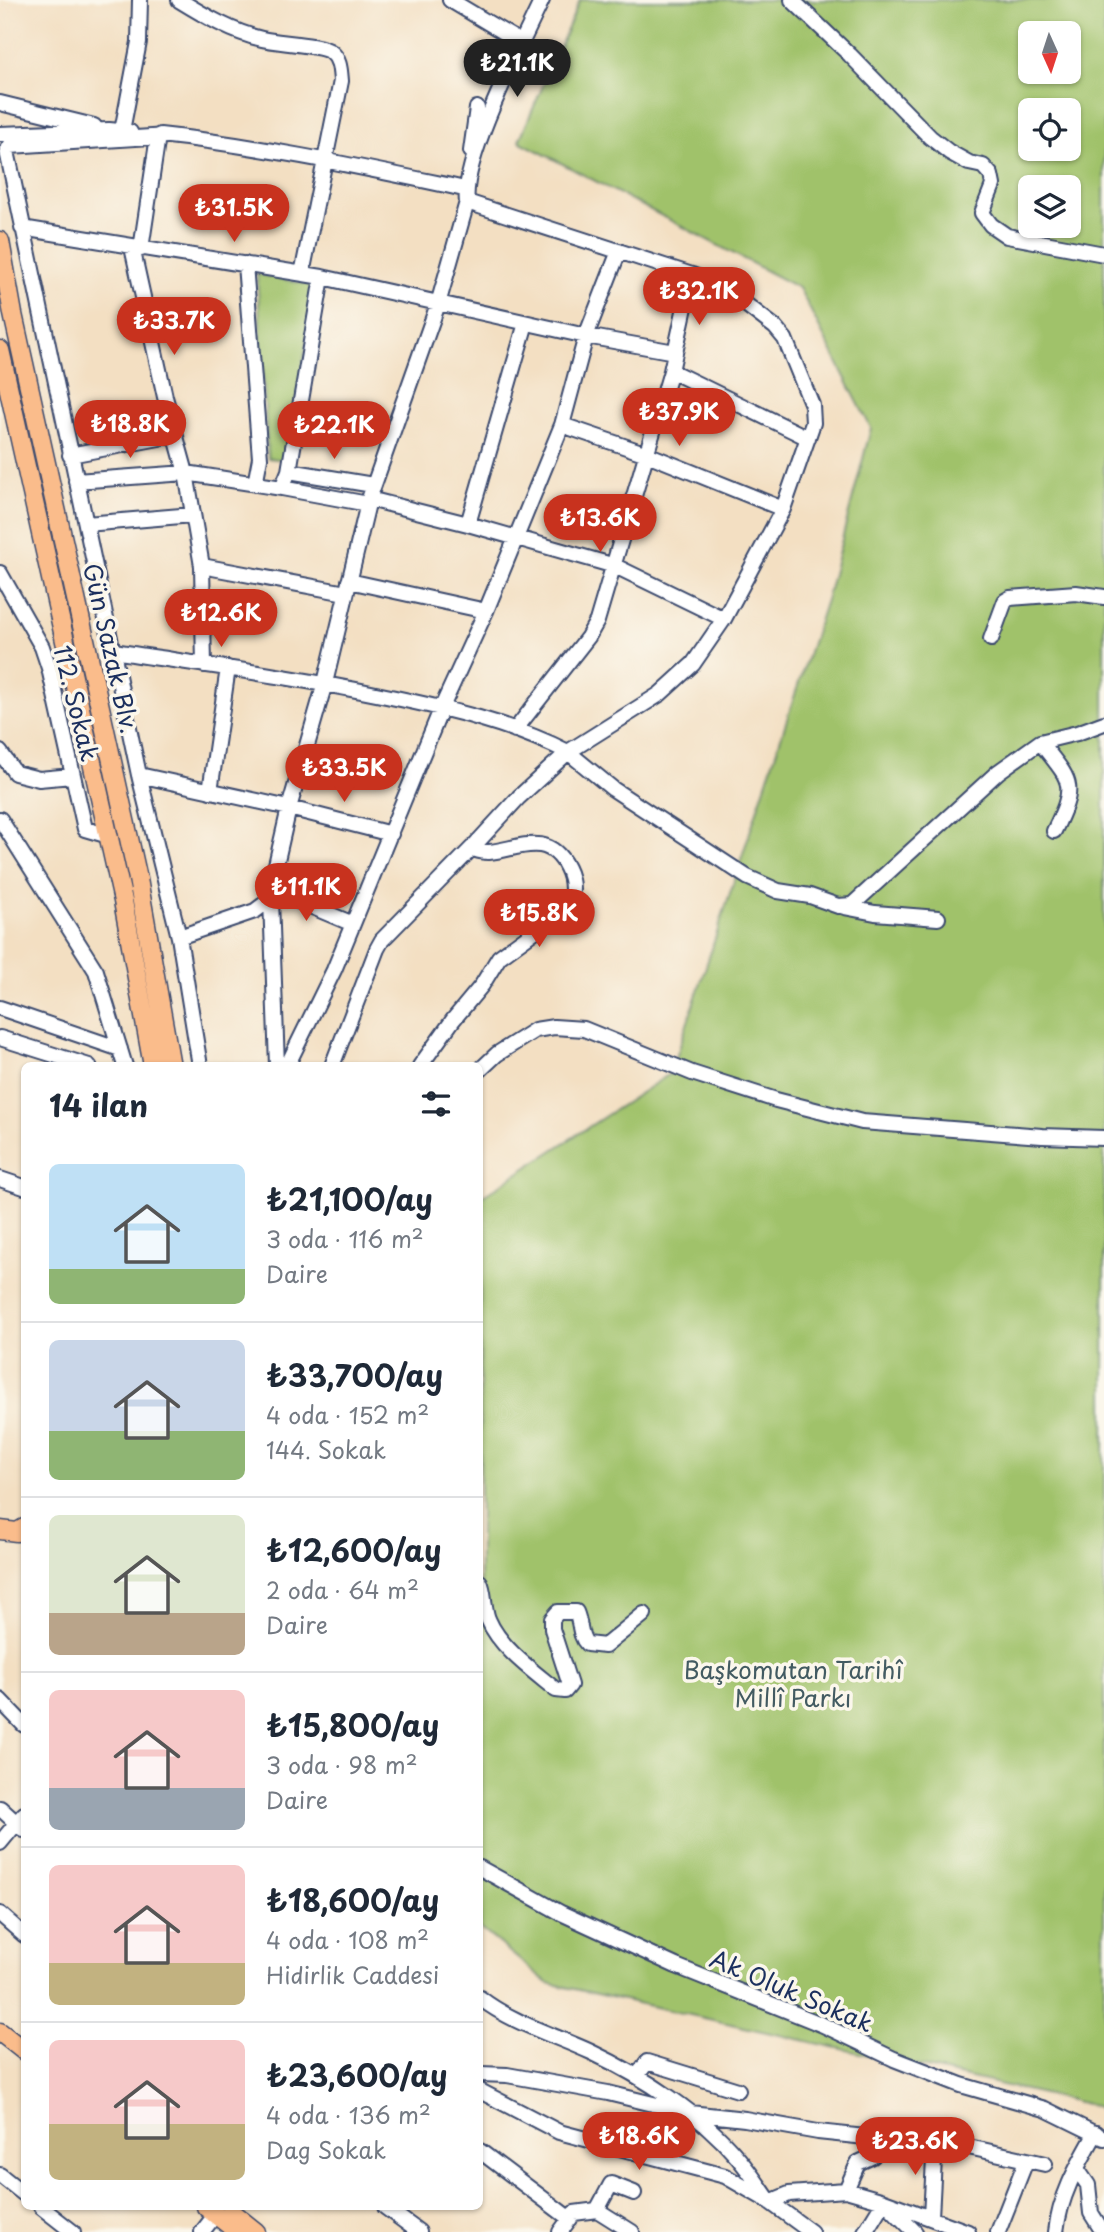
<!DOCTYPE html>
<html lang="tr">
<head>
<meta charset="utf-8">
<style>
	:root { --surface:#fff; --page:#f2f2f3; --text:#1f2937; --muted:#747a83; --line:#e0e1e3; --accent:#c8321e }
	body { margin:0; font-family:"Playpen Sans",sans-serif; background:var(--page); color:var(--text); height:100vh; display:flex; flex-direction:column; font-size:26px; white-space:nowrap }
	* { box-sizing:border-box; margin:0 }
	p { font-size:23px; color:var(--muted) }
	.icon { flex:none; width:38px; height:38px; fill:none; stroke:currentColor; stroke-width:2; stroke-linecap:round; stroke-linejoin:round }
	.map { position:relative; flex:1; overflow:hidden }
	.sheet { position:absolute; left:21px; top:1062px; width:462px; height:1148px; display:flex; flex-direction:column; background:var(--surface); border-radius:10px; box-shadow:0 2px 5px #0004 }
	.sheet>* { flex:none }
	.needle { width:46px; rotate:177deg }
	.controls { position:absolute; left:1018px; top:21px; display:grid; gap:14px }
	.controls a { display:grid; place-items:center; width:63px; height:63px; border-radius:10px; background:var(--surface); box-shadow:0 2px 5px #0004; font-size:35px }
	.price { position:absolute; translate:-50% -60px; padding:0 16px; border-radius:24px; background:var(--accent); color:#fff; font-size:23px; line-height:46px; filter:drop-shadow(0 2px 4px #0008) }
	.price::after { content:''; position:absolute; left:50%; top:42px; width:21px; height:16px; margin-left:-10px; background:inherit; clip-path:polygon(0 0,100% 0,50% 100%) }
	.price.on { background:#222; color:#fff }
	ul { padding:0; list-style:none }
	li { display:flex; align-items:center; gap:21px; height:175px; padding:0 28px }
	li+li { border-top:2px solid var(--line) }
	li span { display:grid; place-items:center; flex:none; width:196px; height:140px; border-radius:10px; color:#555 }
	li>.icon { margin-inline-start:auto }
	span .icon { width:84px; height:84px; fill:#fffc; stroke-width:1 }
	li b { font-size:30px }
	h2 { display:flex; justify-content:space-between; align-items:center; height:84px; padding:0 28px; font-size:30px }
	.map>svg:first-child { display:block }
	.green { fill:#a0c26b; stroke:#5e7864; stroke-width:2; fill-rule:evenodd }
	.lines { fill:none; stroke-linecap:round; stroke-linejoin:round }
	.minor-casing { stroke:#3b496d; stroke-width:18 }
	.major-casing { stroke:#3b496d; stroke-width:21 }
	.minor { stroke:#fff; stroke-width:14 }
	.major { stroke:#fabc8b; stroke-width:18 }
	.labels { text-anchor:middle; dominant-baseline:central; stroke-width:7; stroke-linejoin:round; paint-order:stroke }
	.street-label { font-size:24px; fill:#1b2f5e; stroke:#fbf7ec }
	.park-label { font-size:24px; fill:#435b62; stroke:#fbf7ec }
</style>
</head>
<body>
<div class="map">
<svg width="1104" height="2232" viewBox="0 0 1104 2232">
	<rect width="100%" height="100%" fill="#fbf7ec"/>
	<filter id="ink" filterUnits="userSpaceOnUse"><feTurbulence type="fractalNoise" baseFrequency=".0143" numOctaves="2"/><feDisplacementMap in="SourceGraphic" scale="14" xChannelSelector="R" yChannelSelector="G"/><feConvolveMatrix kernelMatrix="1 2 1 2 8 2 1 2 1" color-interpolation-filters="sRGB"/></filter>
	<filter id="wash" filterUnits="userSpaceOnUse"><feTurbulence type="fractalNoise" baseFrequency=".00686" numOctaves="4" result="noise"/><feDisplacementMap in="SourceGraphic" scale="28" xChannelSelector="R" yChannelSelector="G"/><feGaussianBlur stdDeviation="1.57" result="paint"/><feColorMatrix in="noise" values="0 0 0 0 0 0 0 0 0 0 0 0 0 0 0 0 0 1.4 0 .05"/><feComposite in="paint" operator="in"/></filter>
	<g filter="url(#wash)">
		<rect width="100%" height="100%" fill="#f3dfc2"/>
		<path class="green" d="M580,0H1104V2114L1096,2106L548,1983L480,1928V1198L671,1073L827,597L871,428L799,288L519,141ZM1031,33H1069V72H1031ZM1031,110H1069V149H1031ZM1031,187H1069V226H1031Z
			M257,274L316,286L287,460L268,458Z"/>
	</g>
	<g filter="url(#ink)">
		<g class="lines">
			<g class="minor-casing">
				<path id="minor" d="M179,0C205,16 232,32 262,39C277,43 320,44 331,52C340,59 340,70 341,81L302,274
					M450,0L522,43
					M792,0L850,55L930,137L949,152L969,163L983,166L991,175L993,185L982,213L991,225L1007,236L1104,254
					M0,103L94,126
					M122,131L139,42L140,0
					M0,134L109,130L130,132
					M160,135C263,146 364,168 465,189
					M167,136L10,146L7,151L139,775L179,937L200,1066
					M471,151L477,108
					M22,228L322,277L586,336L675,352
					M132,247L165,397L186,473L202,566L204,665
					M141,249L158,136
					M245,264L260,458L255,484
					M671,371L808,438
					M562,425L647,454L783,509
					M70,455L175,435
					M289,471L373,485
					M76,481L186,473L282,488L368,504
					M282,488L289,471L322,277
					M369,499L468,524L615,566L724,619
					M86,524L193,515
					M468,524L526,323
					M202,566L346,593
					M0,573L42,647L49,668L85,829L109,836
					M349,581L486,611
					M991,639L1005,601L1010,598L1076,593L1104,597
					M113,651C204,665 296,677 386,696C449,709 510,723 568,752L660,694L693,664L724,619L783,509L813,423L812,405L785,339L775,327L723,287L692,275L467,202
					M515,730L588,637L597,621L671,371L692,275
					M1040,742C1071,782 1078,782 1054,831
					M0,752L15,773L39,779L72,776
					M139,775L289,808L391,834
					M210,791L228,668
					M0,819L96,971L125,1066
					M472,848L519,797L568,752L613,789L747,877L778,891L810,896L838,906L852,905L998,772L1040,742L1077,733L1104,723
					M272,890L353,924
					M844,907L875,913L938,918
					M179,937L255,911L271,899
					M0,1008L120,1049
					M0,1038L89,1066
					M277,1066L271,899L272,882L289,808L325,683L369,499L438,304L467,202C461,160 522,43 542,0
					M287,1066L334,970L442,707L486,611L562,425L586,336L619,251
					M332,1066L377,949L382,940L472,848C498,865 543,819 567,868C573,880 573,894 569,906L499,957L482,985L453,1020L420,1066
					M480,1070L497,1054L535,1030L554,1027L584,1029L692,1073L776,1100L862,1122L1042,1136L1104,1138
					M0,1179L24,1187
					M480,1582C485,1592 483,1606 488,1619C500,1648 533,1671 556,1690L565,1691L570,1685L552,1629V1619L558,1612H576C581,1623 579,1636 587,1644L605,1646L644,1614
					M0,1700L24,1725
					M0,1808L24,1830
					M0,1843L24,1814
					M480,1868L561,1913L676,1966L823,2025L894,2059L961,2085L1045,2109L1104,2138
					M0,1914L24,1935
					M480,1998C512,2023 554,2035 591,2052C644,2077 700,2113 738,2158C750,2172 760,2187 770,2202L789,2194L846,2190L884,2201L968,2232
					M480,2074L507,2075L608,2093L690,2113L745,2119L818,2132L894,2140H937L1045,2164
					M637,2076L647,2062L738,2090
					M480,2091L559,2132L725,2176L770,2202L811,2232
					M898,2142L934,2159L931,2217
					M480,2151L570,2219
					M1077,2169L1088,2185L1091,2213L1103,2232
					M0,2175L24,2194
					M846,2190L858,2163L873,2156L879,2138
					M41,2207L73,2232
					M385,2207L419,2232
					M597,2210L632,2232
					M202,2232L216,2214
					M560,2232L574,2213L597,2210L611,2184L634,2193
					M865,2232L884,2201L915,2232
					M998,2232L1026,2161
					M1056,2232C1060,2195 1078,2165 1096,2133"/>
			</g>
			<g class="major-casing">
				<path id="major" d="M0,241L13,314L138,879L171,1066
					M0,350L123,901L153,1066
					M0,1530L17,1532L24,1528
					M0,2032L24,2051
					M206,2207L238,2232
					M231,2212L256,2232"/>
			</g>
			<use href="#minor" class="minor"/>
			<use href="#major" class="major"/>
		</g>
	</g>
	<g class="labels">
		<g class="street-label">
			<text transform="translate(112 648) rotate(77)">Gün Sazak Blv.</text>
			<text transform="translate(77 703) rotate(76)">112. Sokak</text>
			<text transform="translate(792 1990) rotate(23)">Ak Oluk Sokak</text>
		</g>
		<g class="park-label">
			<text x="793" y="1669">Başkomutan Tarihî<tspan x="793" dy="28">Millî Parkı</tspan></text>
		</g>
	</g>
</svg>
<div class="controls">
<a><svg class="needle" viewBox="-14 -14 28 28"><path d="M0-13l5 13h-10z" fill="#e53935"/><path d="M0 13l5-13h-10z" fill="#747a83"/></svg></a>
<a><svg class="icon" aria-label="locate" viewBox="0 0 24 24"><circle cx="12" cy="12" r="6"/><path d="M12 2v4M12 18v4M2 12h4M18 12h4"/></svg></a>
<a><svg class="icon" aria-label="layers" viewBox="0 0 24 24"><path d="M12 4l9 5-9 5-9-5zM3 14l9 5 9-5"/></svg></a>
</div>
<b class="price on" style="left:517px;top:99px">₺21.1K</b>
<b class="price" style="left:234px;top:244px">₺31.5K</b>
<b class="price" style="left:699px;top:327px">₺32.1K</b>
<b class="price" style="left:174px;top:357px">₺33.7K</b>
<b class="price" style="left:679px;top:448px">₺37.9K</b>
<b class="price" style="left:130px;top:460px">₺18.8K</b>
<b class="price" style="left:334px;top:461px">₺22.1K</b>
<b class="price" style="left:600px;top:554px">₺13.6K</b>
<b class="price" style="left:221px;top:649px">₺12.6K</b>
<b class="price" style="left:344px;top:804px">₺33.5K</b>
<b class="price" style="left:306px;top:923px">₺11.1K</b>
<b class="price" style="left:539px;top:949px">₺15.8K</b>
<b class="price" style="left:639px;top:2172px">₺18.6K</b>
<b class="price" style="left:915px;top:2177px">₺23.6K</b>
<section class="sheet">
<h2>14 ilan<svg class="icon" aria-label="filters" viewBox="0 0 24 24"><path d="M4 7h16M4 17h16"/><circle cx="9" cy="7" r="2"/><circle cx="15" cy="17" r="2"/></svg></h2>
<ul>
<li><span style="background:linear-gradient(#bfe0f5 75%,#8fb573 0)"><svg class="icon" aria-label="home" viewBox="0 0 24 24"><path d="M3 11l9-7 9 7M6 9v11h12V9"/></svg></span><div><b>₺21,100/ay</b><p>3 oda · 116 m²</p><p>Daire</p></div></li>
<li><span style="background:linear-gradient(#c9d6e8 65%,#8fb573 0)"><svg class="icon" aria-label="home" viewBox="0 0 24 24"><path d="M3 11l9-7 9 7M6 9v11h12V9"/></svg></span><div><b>₺33,700/ay</b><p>4 oda · 152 m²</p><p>144. Sokak</p></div></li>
<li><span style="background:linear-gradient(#dfe7d0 70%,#b9a48a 0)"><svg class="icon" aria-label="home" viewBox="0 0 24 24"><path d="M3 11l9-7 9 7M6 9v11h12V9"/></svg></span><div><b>₺12,600/ay</b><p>2 oda · 64 m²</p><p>Daire</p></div></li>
<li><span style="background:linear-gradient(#f6c9c9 70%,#9aa5b1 0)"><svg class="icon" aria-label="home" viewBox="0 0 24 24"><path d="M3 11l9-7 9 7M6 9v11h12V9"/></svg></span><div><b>₺15,800/ay</b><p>3 oda · 98 m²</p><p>Daire</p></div></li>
<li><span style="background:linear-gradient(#f6c9c9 70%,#c2b280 0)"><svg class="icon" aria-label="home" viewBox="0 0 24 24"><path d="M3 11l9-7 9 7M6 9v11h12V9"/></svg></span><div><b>₺18,600/ay</b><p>4 oda · 108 m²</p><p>Hidirlik Caddesi</p></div></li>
<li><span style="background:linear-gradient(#f6c9c9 60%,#c2b280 0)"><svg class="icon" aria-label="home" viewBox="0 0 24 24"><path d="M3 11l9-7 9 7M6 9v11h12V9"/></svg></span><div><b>₺23,600/ay</b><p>4 oda · 136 m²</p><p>Dag Sokak</p></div></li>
</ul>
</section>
</div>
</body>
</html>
